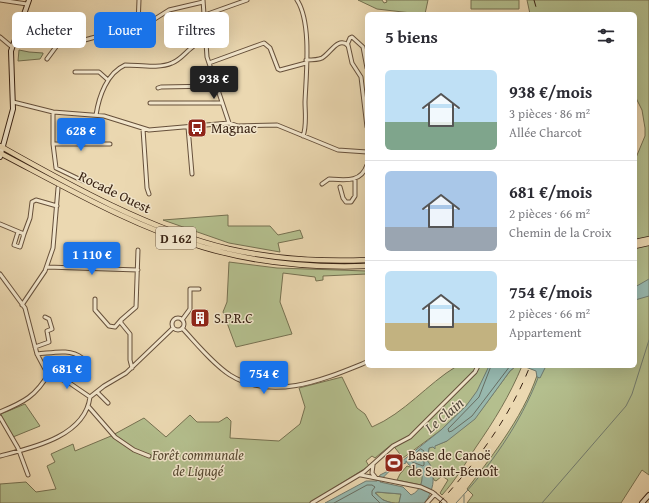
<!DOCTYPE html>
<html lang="fr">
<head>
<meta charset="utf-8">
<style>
	:root { --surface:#fff; --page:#f2f2f3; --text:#2b2b33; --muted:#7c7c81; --line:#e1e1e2; --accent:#1a73e8 }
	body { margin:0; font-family:"Gentium Book Plus",serif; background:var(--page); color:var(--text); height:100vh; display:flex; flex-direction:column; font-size:15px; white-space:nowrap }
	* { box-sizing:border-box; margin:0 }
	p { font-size:13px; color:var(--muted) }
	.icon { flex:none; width:22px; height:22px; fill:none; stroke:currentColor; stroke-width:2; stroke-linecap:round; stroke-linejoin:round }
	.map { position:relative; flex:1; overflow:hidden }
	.drawer { position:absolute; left:365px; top:12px; width:272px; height:356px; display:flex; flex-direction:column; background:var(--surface); border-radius:6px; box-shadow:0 4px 16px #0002 }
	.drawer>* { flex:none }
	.guide { position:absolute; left:12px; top:12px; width:293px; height:36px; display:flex; gap:8px }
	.price { position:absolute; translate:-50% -34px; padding:0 9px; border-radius:4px; background:var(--accent); color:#fff; font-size:13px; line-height:26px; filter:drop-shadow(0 1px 2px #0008) }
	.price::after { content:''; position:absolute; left:50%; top:24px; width:12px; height:9px; margin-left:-6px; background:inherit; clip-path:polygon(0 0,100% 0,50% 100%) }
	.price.selected { background:#222; color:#fff }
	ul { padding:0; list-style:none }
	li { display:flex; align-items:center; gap:12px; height:100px; padding:0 20px }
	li+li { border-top:1px solid var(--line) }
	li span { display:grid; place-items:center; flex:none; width:112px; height:80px; border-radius:6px; color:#555 }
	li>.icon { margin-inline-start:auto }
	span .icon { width:48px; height:48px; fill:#fffc; stroke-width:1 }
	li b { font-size:17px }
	h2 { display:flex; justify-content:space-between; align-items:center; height:48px; padding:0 20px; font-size:17px }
	.chip { padding:0 14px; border-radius:6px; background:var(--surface); box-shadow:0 4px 16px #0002; font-size:14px; line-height:36px }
	.chip.selected { background:var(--accent); color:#fff }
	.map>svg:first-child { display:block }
	.green { fill:#b4bf8e; stroke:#767151 }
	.water { fill:#98b9af; stroke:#727d71; fill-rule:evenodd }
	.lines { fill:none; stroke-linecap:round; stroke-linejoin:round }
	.shore { stroke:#686e62; stroke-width:1 }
	.stream { stroke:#727d71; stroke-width:1 }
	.street-casing { stroke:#66503b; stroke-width:5 }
	.secondary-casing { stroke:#392314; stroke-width:6 }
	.primary-casing { stroke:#392314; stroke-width:6 }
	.street { stroke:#f2e6cc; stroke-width:3 }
	.secondary { stroke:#f2e6cc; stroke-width:4 }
	.primary { stroke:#ebd8b1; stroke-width:4.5 }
	.rail { stroke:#392314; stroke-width:1; stroke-dasharray:7 7; stroke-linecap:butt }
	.labels { text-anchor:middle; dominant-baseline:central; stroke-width:3; stroke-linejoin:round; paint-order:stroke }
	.shield { fill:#f2e6cc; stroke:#705e4b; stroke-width:1 }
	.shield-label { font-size:13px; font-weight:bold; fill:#392314 }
	.poi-label { font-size:14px; fill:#392314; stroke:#f2e6cc; text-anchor:start }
	.street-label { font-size:14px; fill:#392314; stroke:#f2e6cc }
	.park-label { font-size:14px; font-style:italic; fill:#584a32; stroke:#f2e6cc }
	.water-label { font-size:15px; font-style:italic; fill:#51483b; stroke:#f2e6cc }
</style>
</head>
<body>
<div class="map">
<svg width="649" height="503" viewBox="0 0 649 503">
	<rect width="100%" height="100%" fill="#ebd8b1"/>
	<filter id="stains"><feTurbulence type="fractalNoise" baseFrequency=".005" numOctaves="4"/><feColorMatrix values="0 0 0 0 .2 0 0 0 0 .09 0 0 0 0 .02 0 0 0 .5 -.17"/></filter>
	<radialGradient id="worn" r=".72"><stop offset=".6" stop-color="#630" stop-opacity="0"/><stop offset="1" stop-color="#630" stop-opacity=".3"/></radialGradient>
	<path class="green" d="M358,0H382L384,3L387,2L386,0H428L425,14H420L377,9Z
		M471,0H519V9H471Z
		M527,0H649V475L642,470L621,503H467L473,495L467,489C495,452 527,412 540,366H635V160L645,136V128L642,110L635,96V14H530Z
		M19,50L29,52L43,53V54L40,59L18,61Z
		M228,215V226H270L278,235L300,230L303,238L278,243L280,252L229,243L163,220Z
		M229,262L277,268L367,271V274L323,276V280L316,281L315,277L283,273L280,302L292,334L236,347L223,312L227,302Z
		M457,366H498L466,406L441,430L403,458L392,444L375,458L372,456L366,461L369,466L310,503H0V484L26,482L36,492L56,489L47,466L55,462L51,454L73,444L75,451L111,436L144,418L166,437L190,415L197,422H219L227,417L231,421L230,438L279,441L300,424L305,407L299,388L342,377L357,408L365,414L372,427C405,413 427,384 457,366Z
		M516,366H522C510,395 494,421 476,447C465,464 455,481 442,495L440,493L448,480L442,476L436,481L434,480L427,460L429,448L447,441L450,436L467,425L479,413L510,371Z
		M25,404L40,426L13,437L2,418L1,414Z
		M407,466L420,470L423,476L421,485L397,480L400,474Z
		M375,492L401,494L399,503C389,503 381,501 375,492Z"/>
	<path class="water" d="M649,279V296L635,300V287Z
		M489,366H516L510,371L475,419L447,441L435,446V449L433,447L429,448L427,460L431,466C430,470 432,472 433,478C434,486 429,497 425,503H399L401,494L377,492L375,493L383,500L392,503H325L366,481H377L380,475L392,469L441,430L466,406L477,391ZM406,461L409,465L421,470C424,479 421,491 411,495L403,487L380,482C384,474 396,466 406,463Z
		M523,366H546L540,378L537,377L536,371Z"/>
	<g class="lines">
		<path class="shore" d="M491,366L479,397L448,429L449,432L452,431L472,416L510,366
			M421,449L424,451V465L423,466L412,462L410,459Z
			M334,503L367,485H372L375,487L372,491V495L380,503"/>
		<path class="stream" d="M464,495V503
			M456,503C490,467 520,424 538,378
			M542,503L626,406L632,394L649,340"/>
		<g class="street-casing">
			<path id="street" d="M0,0L27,4
				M203,0L207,57L229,123
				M297,0C312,23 306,75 305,102C305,112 307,126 303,136
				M205,15L247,0
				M138,25L139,0
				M20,29L46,34L61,40L81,41L150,22L169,10L203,2
				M43,34L52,19H58
				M0,37L12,47
				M347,45L350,38L352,37L363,47L367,68
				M47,59L61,40
				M306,60C311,60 318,60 322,58C331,53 337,37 348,45L352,63L361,77L367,127
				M209,63L264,43L270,48L278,69L280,70L306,63
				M75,72H99L108,80
				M158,88L161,87L217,86
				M13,102L53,112L104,116L149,130L229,123
				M150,103H222
				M53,112V144L56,168L83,181
				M96,115C99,96 107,73 125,65C139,65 159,69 172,63C185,58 190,43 205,42
				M229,123L238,126L277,125L338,150L367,152
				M188,127L192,174
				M143,129L147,188L149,194
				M53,144H110
				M322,184L329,179C345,180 361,183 367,165
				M340,187L343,198L346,202H351L355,196V180
				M0,224L24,234L30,218L32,202L36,200L57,206
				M18,232L14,245L20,247L24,234
				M47,267L138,270
				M0,274L25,308L37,354L45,369L49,373L71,384L90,397
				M95,299V310L109,326L115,327L121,320
				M22,305L45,271L53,248L58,188
				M172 324a6 6 0 1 1 12 0a6 6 0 1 1-12 0Z
				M182,320L190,309V289H199
				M182,328C197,344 212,363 230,375C273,402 325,379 367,362
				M35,347L49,342L47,331L52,329L49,319L45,317
				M37,354C52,353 70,348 82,358
				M132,368L130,360V334L121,323V320L136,307L138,250
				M97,392L108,403
				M90,397L104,386L126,373L173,328
				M88,406L115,437L134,450L149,456
				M0,412C24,402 36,396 49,373
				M0,417L18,448L28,475
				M0,456C31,448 85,437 90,397
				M373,465L372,473L376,478
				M361,475L421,487L432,492L445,503
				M312,503L364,472L393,446L410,437L475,372L478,366
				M427,503L435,494"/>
		</g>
		<g class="secondary-casing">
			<path id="secondary" d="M0,157L13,109L11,51L29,0
				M642,503L649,495"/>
		</g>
		<g class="primary-casing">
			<path id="primary" d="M0,146C69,185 152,231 229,249C274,259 320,262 367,260
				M0,153C65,187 132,226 203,247C256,263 311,268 367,266
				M635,242L649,239
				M635,246L649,243"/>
		</g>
		<use href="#street" class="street"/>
		<use href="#secondary" class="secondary"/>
		<use href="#primary" class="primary"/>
		<path class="rail" d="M534,0L538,14
			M439,503C476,463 510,417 530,366"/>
	</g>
	<defs>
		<g id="bus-square" transform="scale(1)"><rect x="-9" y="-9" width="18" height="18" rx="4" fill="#8f2418" stroke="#f2e6cc"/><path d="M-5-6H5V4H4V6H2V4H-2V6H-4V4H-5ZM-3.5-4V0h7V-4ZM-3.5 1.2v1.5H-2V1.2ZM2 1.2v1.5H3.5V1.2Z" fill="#fff"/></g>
		<g id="building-square" transform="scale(1)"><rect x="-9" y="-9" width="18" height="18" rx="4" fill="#8f2418" stroke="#f2e6cc"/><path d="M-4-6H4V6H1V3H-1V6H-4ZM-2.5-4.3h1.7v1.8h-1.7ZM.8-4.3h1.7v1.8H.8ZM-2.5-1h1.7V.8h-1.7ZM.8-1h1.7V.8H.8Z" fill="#fff"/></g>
		<g id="stadium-square" transform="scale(1)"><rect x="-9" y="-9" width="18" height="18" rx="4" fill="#8f2418" stroke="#f2e6cc"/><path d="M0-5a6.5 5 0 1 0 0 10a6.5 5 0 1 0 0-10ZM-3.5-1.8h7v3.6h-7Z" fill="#fff"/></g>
	</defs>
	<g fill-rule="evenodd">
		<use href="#bus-square" x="197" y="128"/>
		<use href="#building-square" x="200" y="318"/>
		<use href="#stadium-square" x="394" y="463"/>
	</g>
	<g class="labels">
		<rect class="shield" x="156" y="227" width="40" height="22" rx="3"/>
		<g class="shield-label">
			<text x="176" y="238">D 162</text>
		</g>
		<g class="poi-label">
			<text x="211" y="128">Magnac</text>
			<text x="214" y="318">S.P.R.C</text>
			<text x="408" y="455">Base de Canoë<tspan x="408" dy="16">de Saint-Benoît</tspan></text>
		</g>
		<g class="street-label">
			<text transform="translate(115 192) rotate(26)">Rocade Ouest</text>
		</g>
		<g class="park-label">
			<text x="198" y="455">Forêt communale<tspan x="198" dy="16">de Ligugé</tspan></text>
		</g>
		<g class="water-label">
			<text transform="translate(444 415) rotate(-40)">Le Clain</text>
		</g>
	</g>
	<rect width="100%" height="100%" filter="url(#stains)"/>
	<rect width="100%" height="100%" fill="url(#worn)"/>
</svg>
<b class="price selected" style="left:214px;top:100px">938 €</b>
<b class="price" style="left:81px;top:152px">628 €</b>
<b class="price" style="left:92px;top:276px">1 110 €</b>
<b class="price" style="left:67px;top:390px">681 €</b>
<b class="price" style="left:264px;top:395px">754 €</b>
<div class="guide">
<a class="chip">Acheter</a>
<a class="chip selected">Louer</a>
<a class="chip">Filtres</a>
</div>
<section class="drawer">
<h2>5 biens<svg class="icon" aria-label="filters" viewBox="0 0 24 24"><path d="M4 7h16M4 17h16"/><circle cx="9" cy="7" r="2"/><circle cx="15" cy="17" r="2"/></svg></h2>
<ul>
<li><span style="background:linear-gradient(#bfe0f5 65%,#7fa58c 0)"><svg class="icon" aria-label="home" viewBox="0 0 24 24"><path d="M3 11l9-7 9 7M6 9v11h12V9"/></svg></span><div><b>938 €/mois</b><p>3 pièces · 86 m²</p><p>Allée Charcot</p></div></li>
<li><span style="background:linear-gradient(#a9c7e8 70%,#9aa5b1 0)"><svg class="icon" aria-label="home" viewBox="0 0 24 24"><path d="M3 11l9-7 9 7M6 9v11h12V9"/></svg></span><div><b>681 €/mois</b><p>2 pièces · 66 m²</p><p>Chemin de la Croix</p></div></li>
<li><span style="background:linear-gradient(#bfe0f5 65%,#c2b280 0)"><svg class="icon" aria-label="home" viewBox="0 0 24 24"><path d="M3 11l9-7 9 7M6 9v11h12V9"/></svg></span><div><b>754 €/mois</b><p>2 pièces · 66 m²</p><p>Appartement</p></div></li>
</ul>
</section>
</div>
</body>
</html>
